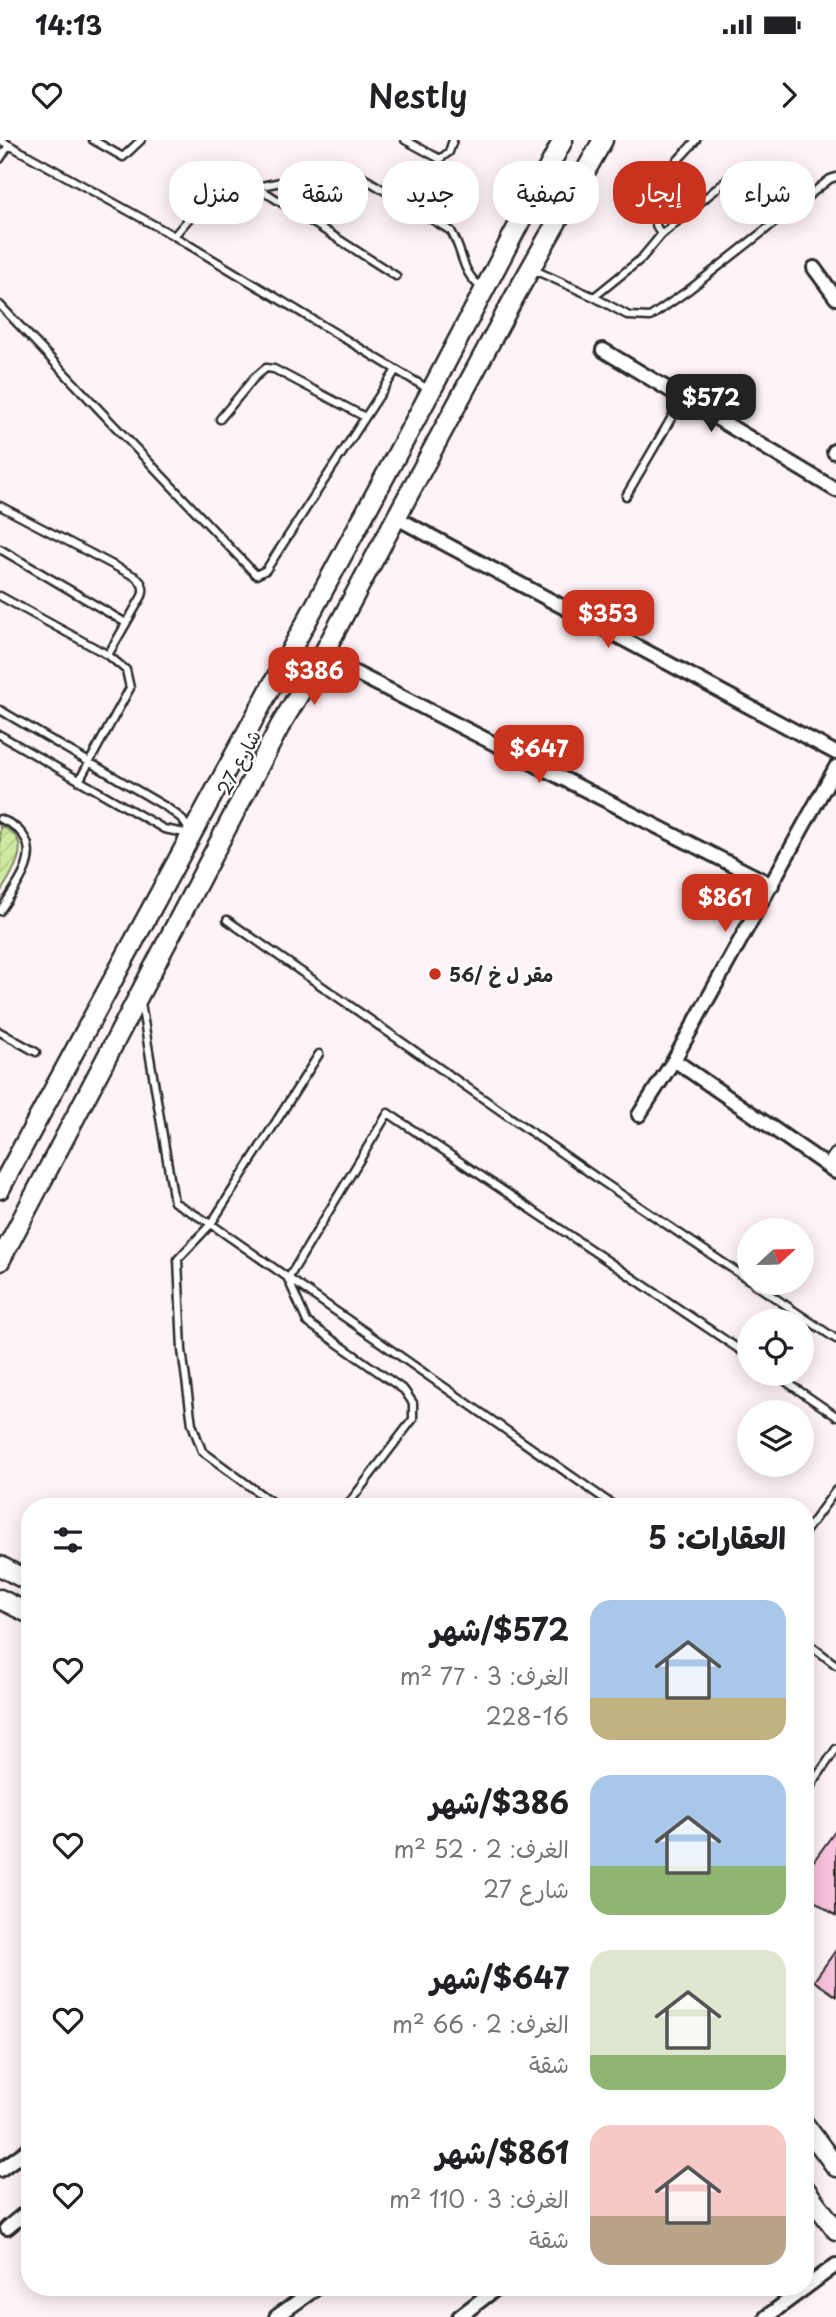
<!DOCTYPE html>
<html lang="ar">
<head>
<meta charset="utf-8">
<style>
	:root { --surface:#fff; --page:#f6f6f6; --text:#202124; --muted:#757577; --accent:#c8321e }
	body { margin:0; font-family:"Playpen Sans","Playpen Sans Arabic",sans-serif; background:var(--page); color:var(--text); direction:rtl; height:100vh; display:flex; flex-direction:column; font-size:26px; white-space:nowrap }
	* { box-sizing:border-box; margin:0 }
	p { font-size:23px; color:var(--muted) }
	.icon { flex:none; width:38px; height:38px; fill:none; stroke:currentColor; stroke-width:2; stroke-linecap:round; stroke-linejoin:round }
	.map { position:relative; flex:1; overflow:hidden; direction:ltr }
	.sheet { position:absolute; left:21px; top:1358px; width:793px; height:798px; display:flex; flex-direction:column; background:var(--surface); border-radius:28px; box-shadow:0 4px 18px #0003; direction:rtl }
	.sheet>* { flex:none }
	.guide { position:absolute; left:21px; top:21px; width:794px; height:63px; direction:rtl; display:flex; gap:14px }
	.needle { width:46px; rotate:68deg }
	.controls { position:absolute; left:737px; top:1078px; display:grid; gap:14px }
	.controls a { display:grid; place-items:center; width:77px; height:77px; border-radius:50%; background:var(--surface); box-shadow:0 4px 18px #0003; font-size:35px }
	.price { position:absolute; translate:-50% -60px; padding:0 16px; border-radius:14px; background:var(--accent); color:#fff; font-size:23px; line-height:46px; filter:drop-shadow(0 2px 4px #0008) }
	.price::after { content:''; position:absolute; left:50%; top:42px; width:21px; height:16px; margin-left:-10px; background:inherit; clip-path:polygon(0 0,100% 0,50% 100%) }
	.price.current { background:#222; color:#fff }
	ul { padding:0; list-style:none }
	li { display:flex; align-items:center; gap:21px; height:175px; padding:0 28px }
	li span { display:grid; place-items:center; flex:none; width:196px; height:140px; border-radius:21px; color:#555 }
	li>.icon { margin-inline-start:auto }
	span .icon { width:84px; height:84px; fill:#fffc; stroke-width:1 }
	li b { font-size:30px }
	h2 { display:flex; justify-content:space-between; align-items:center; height:84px; padding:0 28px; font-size:30px }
	.tag { padding:0 24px; border-radius:28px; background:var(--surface); box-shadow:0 4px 18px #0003; font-size:24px; line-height:63px }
	.tag.current { background:var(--accent); color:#fff }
	.status { display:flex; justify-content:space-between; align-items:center; height:49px; padding:0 35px; background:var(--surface); direction:ltr }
	.status svg { height:19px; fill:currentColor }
	header { display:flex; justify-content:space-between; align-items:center; height:91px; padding:0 28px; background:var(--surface); font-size:32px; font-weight:600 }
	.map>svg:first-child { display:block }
	.garden { fill:url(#garden-furrows); stroke:#7d8a66; stroke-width:2 }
	.building { fill:#f8c2dc; stroke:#2b2b2b; stroke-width:2 }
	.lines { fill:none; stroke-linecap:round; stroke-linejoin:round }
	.lane-casing { stroke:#2b2b2b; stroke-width:11 }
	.street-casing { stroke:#2b2b2b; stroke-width:18 }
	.secondary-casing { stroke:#2b2b2b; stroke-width:23 }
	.lane { stroke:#fff; stroke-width:6 }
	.street { stroke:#fff; stroke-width:12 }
	.secondary { stroke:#fff; stroke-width:18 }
	.poi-dot { fill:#c8321e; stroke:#fff; stroke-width:2.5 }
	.labels { text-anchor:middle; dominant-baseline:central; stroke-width:5; stroke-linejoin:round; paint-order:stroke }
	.street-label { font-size:19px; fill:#2b2b2b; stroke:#fff }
	.poi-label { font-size:19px; font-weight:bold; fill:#2b2b2b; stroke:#fff; text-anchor:start }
</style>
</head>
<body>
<div class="status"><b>14:13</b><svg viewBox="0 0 49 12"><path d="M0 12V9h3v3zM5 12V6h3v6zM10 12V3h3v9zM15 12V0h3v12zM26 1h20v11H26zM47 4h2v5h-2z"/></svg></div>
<header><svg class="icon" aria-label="forward" viewBox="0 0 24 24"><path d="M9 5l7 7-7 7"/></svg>Nestly<svg class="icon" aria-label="heart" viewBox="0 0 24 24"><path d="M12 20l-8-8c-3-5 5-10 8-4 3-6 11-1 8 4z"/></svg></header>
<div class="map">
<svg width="836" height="2177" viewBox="0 0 836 2177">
	<defs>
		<pattern id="garden-furrows" width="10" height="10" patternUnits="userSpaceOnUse" patternTransform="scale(1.75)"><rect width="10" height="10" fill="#cfeaa0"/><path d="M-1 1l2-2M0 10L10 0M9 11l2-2" fill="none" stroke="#b2c98a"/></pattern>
	</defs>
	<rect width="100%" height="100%" fill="#fef3f8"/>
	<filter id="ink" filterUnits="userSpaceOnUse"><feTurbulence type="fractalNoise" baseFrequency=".0143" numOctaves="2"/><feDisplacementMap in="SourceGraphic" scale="14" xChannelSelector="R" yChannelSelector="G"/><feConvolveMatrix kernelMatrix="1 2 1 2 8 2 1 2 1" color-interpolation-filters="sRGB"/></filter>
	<g filter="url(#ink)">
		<path class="garden" d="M0,686C37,699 13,731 0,753Z"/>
		<path class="building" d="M836,1690V1776L805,1754V1733Z
			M836,1810V1856L814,1841Z"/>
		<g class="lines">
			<g class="lane-casing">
				<path id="lane" d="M0,0L174,96L428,249
					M93,0L123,17L141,0
					M405,0L440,19L449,12L453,0
					M0,19L9,5
					M257,47L290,40L337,24L349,29L451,91C465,115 460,132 483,149
					M661,95L728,39
					M174,96C206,59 207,53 257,47L396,136
					M532,129L594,157L629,176L650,177L690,149L830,39L836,37
					M594,157L641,119L661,95C636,53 670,31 696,0
					M0,165L256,435L266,430L396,230
					M220,279L254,238L266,228L274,229L365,277
					M626,356L683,258
					M0,366L134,436C142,441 145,448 142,456L108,515L0,456
					M0,409L126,483
					M0,570L166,667L181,678L191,692
					M0,595L164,689L190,694
					M79,641L130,548L126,530L108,515
					M0,679C9,682 17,687 23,695C41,719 13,750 0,771
					M227,780L600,1040L749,1140
					M141,863L174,1062L211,1084L616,1367
					M0,892L36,912
					M753,1143L836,1199
					M775,1234L836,1276
					M278,1367L202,1311L192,1284L182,1210L178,1119L211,1084L319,914
					M346,1367L413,1279V1263L404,1250L307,1182L288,1139L388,973L749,1216
					M805,1392L836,1350
					M805,1501L836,1525
					M805,1654L836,1609"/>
			</g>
			<g class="street-casing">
				<path id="street" d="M814,128L836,158
					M603,210L836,350
					M834,312L836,310
					M395,377L836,613
					M322,516L772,745
					M674,920L836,1032
					M639,975L674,920L836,627
					M828,1026L836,1015
					M0,2030L30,2008
					M7,2088L30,2069
					M276,2177L318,2147
					M459,2177L498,2147
					M766,2177L836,2125"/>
			</g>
			<g class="secondary-casing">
				<path id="secondary" d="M0,1049L431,251L563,0
					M0,1121L280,586L322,516L515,156L603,0
					M0,1426L30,1442
					M0,1459L30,1474
					M805,1985L836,2027
					M805,2049L836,2090"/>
			</g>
			<use href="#lane" class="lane"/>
			<use href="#street" class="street"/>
			<use href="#secondary" class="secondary"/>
		</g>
	</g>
	<circle class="poi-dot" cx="435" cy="834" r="7"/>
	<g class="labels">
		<g class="street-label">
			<text transform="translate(238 622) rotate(-62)">شارع 27</text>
		</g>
		<g class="poi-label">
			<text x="449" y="834">مقر ل خ /56</text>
		</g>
	</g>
</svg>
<div class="controls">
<a><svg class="needle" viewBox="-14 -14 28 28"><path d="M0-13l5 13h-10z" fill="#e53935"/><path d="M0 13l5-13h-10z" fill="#757577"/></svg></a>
<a><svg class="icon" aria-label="locate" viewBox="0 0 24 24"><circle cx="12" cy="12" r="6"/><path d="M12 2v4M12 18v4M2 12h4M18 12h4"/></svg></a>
<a><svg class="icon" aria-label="layers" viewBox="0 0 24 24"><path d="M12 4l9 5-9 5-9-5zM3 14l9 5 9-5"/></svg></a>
</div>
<b class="price current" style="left:711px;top:294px">$572</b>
<b class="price" style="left:608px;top:510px">$353</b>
<b class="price" style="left:314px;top:567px">$386</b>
<b class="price" style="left:539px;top:645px">$647</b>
<b class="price" style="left:725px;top:794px">$861</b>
<div class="guide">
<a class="tag">شراء</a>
<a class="tag current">إيجار</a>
<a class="tag">تصفية</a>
<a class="tag">جديد</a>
<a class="tag">شقة</a>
<a class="tag">منزل</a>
</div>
<section class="sheet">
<h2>العقارات: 5<svg class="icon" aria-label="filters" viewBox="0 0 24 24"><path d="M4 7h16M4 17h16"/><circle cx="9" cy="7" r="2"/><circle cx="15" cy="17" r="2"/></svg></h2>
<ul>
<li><span style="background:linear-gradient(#a9c7e8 70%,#c2b280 0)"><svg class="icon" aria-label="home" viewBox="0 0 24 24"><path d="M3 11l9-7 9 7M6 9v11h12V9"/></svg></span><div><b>$572/شهر</b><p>الغرف: 3 · 77 m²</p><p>228-16</p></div><svg class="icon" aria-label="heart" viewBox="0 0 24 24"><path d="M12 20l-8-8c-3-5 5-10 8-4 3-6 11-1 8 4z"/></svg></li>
<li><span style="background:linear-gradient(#a9c7e8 65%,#8fb573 0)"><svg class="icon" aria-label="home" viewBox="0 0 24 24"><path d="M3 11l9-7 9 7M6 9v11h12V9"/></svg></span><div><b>$386/شهر</b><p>الغرف: 2 · 52 m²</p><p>شارع 27</p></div><svg class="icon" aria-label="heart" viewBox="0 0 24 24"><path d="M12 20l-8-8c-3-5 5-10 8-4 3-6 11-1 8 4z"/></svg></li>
<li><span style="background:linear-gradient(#dfe7d0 75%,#8fb573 0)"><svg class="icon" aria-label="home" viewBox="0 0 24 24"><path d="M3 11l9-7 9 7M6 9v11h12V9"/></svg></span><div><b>$647/شهر</b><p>الغرف: 2 · 66 m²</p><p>شقة</p></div><svg class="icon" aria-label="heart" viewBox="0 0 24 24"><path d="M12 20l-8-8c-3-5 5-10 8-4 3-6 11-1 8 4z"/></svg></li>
<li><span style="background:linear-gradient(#f6c9c9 65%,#b9a48a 0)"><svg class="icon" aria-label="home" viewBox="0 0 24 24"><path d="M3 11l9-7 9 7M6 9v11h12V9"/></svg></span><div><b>$861/شهر</b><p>الغرف: 3 · 110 m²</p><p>شقة</p></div><svg class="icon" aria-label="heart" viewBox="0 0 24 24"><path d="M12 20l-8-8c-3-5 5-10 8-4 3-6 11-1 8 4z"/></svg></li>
</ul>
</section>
</div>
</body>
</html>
